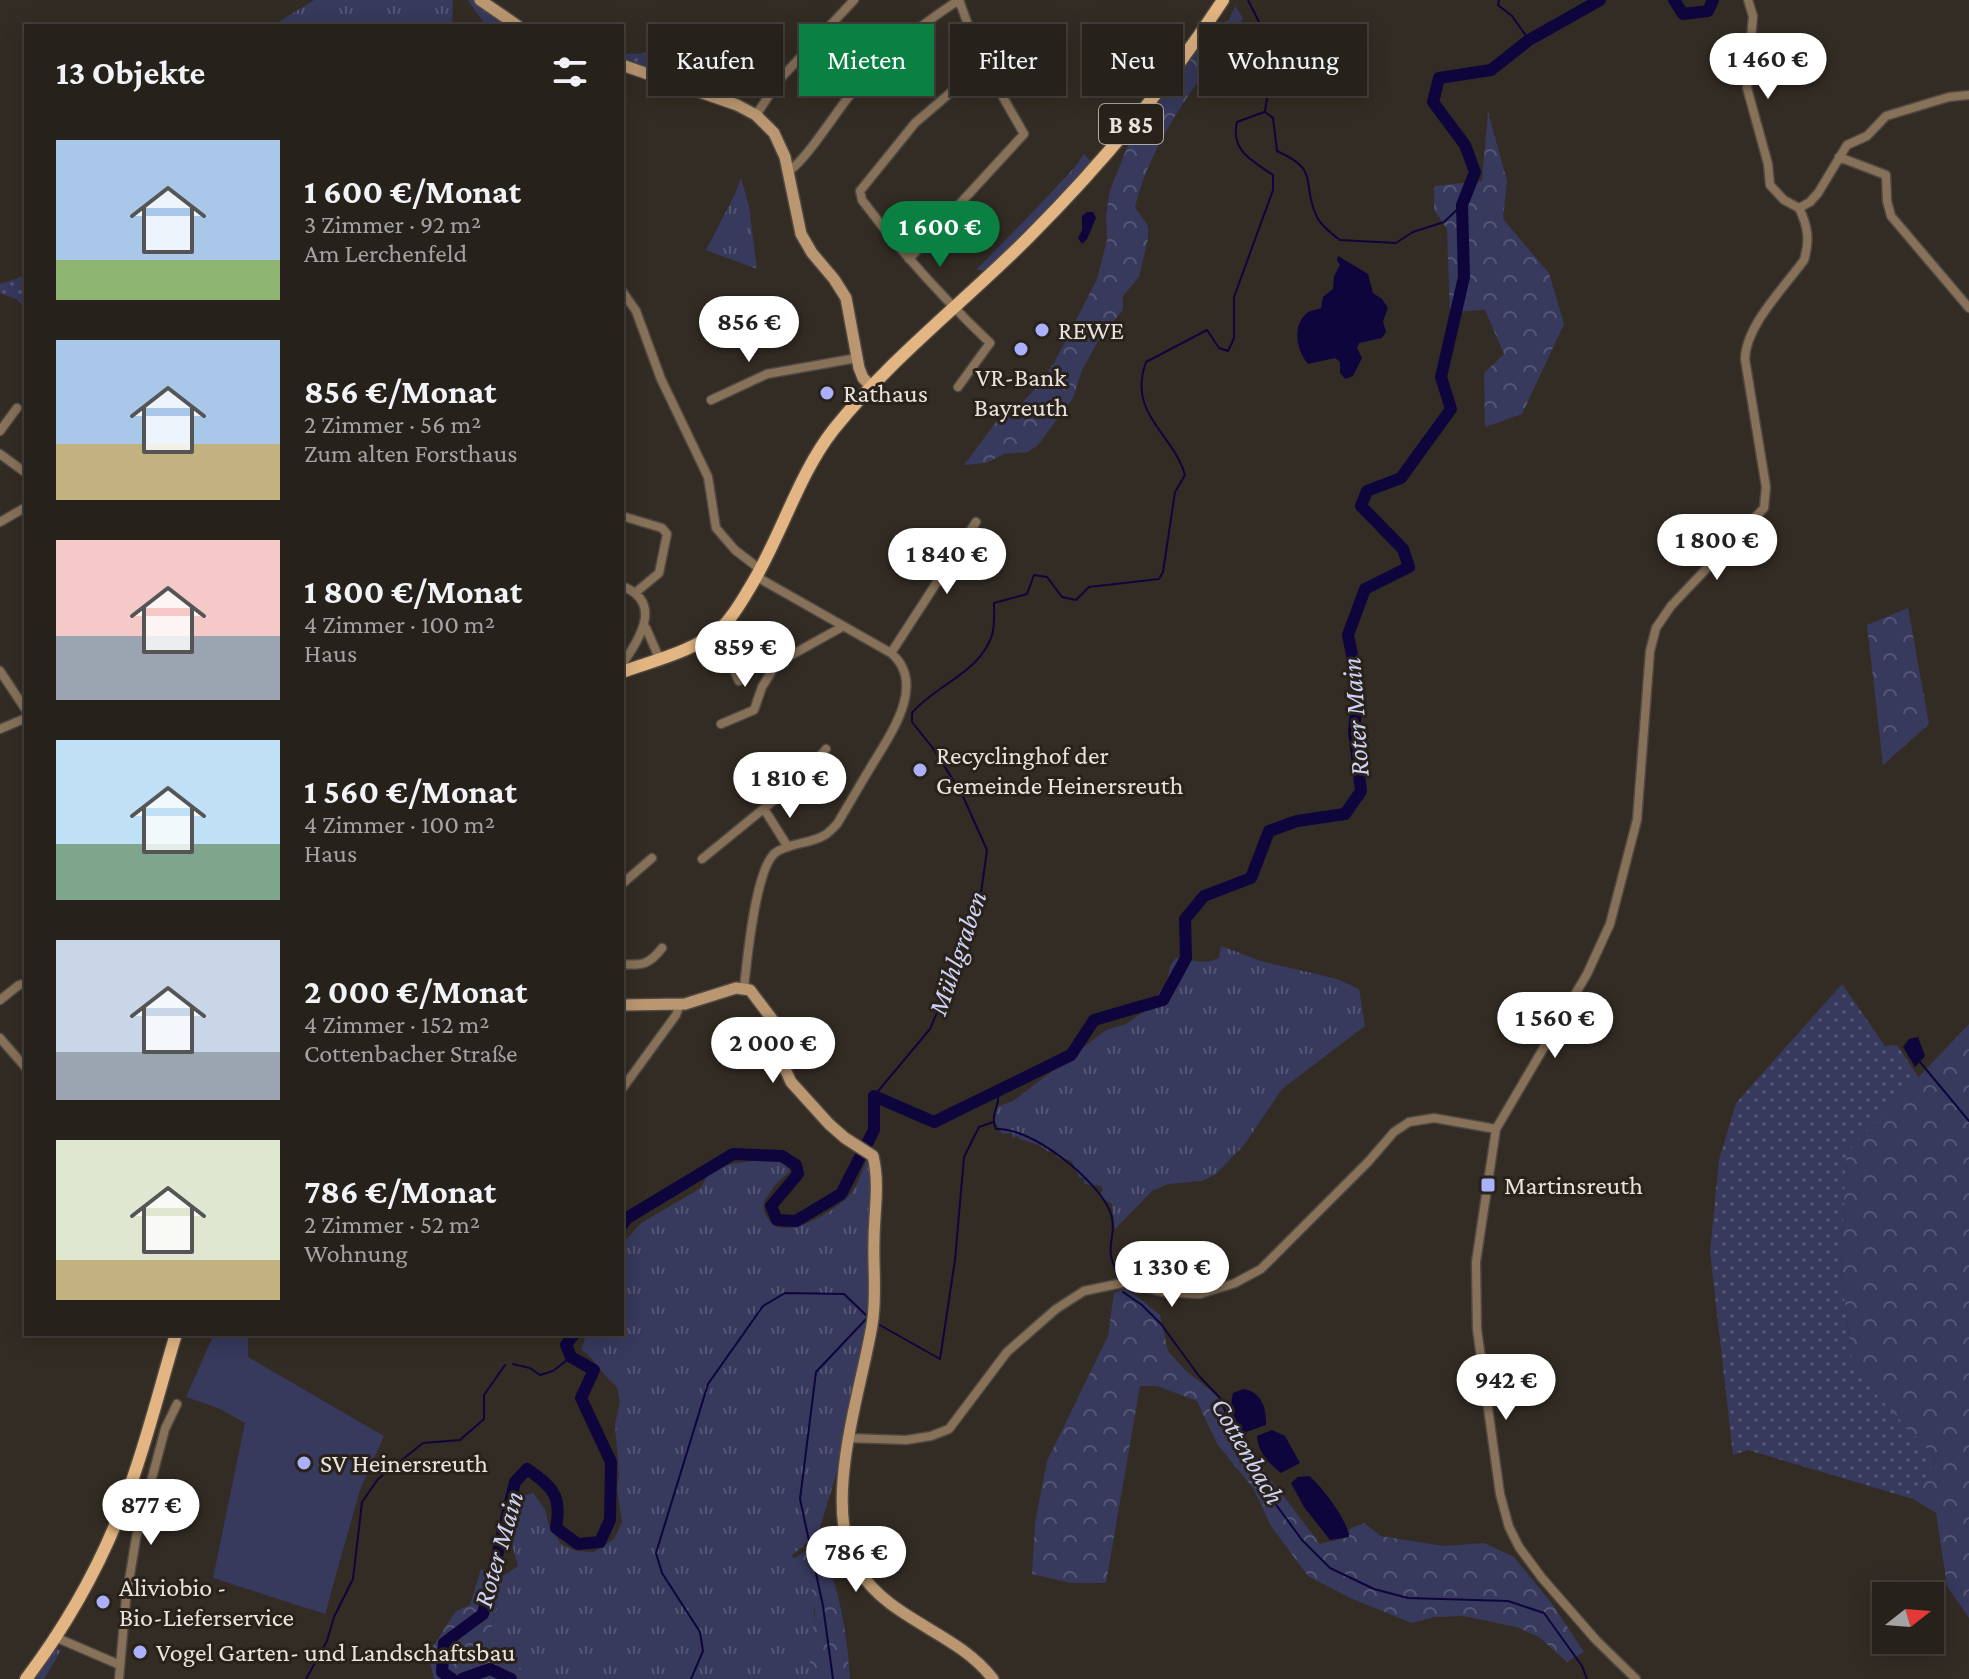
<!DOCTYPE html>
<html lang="de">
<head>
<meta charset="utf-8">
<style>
	:root { --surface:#26211b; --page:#322e28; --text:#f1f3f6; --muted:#a4a3a3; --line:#423e3a; --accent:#0b8043 }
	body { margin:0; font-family:"Crimson Pro",serif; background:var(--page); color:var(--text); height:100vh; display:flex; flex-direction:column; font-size:30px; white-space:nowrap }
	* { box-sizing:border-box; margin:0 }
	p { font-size:26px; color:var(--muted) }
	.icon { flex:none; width:44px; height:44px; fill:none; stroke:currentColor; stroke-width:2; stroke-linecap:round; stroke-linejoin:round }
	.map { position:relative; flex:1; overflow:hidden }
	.sheet { position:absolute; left:24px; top:24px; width:600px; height:1312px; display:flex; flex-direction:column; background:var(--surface); border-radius:0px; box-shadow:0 4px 20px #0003,0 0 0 2px var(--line) }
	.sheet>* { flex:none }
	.banner { position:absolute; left:648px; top:24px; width:760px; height:72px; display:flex; gap:16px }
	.needle { width:52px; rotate:73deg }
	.buttons { position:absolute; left:1872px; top:1582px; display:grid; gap:16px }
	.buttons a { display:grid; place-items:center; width:72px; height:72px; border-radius:0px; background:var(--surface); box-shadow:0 4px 20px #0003,0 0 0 2px var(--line); font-size:40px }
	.price { position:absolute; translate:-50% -68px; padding:0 18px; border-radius:28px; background:#fff; color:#222; font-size:26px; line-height:52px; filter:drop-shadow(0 2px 4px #0008) }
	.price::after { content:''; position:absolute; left:50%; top:48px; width:24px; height:18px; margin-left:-12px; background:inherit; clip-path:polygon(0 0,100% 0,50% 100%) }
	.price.active { background:var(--accent); color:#fff }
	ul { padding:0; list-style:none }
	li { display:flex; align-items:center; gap:24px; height:200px; padding:0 32px }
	li span { display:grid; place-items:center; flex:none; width:224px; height:160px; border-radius:0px; color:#555 }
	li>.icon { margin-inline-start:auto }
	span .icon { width:96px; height:96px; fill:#fffc; stroke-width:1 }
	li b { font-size:34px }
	h2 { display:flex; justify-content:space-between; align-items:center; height:96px; padding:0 32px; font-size:34px }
	.chip { padding:0 28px; border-radius:0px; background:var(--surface); box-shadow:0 4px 20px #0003,0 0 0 2px var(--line); font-size:28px; line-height:72px }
	.chip.active { background:var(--accent); color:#fff }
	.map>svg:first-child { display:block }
	.grass { fill:url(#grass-tufts) }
	.forest { fill:url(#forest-crowns) }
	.garden { fill:url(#garden-dots) }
	.pitch { fill:#37395d }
	.water { fill:#0f053d }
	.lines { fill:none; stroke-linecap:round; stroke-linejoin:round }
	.stream { stroke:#0f053d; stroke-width:2 }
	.river { stroke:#0f053d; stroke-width:12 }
	.street-casing { stroke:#504942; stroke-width:11 }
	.secondary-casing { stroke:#504942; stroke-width:14 }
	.primary-casing { stroke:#504942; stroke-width:15 }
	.street { stroke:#877159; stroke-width:8 }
	.secondary { stroke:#ba9771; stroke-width:11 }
	.primary { stroke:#e2b582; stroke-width:12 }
	.poi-dot { fill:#aab0fb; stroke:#29221a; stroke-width:3 }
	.labels { text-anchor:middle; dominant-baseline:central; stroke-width:6; stroke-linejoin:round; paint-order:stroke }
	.shield { fill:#29221a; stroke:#afa9a3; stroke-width:2 }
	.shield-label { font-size:24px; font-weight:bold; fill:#e8e3de }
	.poi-label { font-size:26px; fill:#e8e3de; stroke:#29221a; text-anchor:start }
	.water-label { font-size:28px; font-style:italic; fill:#ced2f7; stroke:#29221a }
</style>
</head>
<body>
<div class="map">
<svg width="1969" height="1679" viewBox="0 0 1969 1679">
	<defs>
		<pattern id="grass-tufts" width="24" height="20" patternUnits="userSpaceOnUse" patternTransform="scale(2)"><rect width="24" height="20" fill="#37395d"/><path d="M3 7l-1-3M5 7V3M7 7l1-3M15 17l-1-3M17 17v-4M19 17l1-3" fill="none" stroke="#545674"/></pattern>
		<pattern id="forest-crowns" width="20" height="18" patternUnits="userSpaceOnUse" patternTransform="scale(2)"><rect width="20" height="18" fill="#37395d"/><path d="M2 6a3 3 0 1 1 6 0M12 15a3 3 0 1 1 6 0" fill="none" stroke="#545674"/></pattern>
		<pattern id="garden-dots" width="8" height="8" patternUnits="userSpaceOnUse" patternTransform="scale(2)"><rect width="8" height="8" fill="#37395d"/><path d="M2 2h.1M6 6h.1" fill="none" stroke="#545674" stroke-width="1.8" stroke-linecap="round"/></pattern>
	</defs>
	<rect width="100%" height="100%" fill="#332c24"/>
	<path class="grass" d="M314,0H453L452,25L272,26Z
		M1084,154L1091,162L1059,200L985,270H976L1031,214L1075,167Z
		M741,178L749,206L757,269L706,250L735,194Z
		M730,653L757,658L758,659L741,678Z
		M1221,946L1261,961L1337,979L1359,989L1365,1026L1282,1089L1244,1145L1216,1174L1202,1181L1168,1184L1152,1191L1115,1229L1112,1204L1098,1196L1103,1190L1101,1186L1084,1184V1178H1079L1072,1161L1057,1157L1054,1150L1049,1152L1039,1145L1020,1139L1018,1136L1012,1138V1133L1002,1134L995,1121L997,1107L1013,1101L1106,1030L1126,1024L1143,1012L1167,983L1170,966L1176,958C1195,957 1197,967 1219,958Z
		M867,1158L873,1168L871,1308L844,1431L842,1455L818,1534L792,1555C795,1566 806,1572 810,1582C819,1606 810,1651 810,1679H524L516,1663L488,1644L503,1576L518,1566C510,1541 508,1520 522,1496L533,1493L545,1509L549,1526L561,1544L576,1551L594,1552L614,1539L622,1522L617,1488L619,1475L615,1424L620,1402L617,1387C602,1374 597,1362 581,1349L587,1334H622V1244L641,1223L701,1188L709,1173L720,1166L764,1159L782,1162L790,1171L775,1185L764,1201C763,1209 764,1213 768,1219C783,1244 833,1211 847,1198C858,1187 862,1171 867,1158Z
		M62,1649L44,1679H33L53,1651Z"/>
	<path class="forest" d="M468,0H477L515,26H486Z
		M1235,6L1243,18C1202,78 1152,136 1135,207L1148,226V239L1139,277L1123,296V310L1101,336L1082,370L1073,398L1038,445L1028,452L1004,454L986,463L964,465L996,422L1015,410L1035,389L1054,363L1097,279L1107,240L1106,215L1110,190L1135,128L1211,27L1229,20Z
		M1488,112L1507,181L1503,219L1549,273L1564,324L1522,414L1485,427L1484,373L1504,354L1485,310L1450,312L1447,229L1434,210V186L1482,181Z
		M1908,608L1929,724L1883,765L1867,625Z
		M1969,1024V1618L1947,1586L1936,1513L1913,1499L1936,1459L1877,1395L1852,1362L1841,1272L1846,1153Z
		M1126,1288L1160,1315L1168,1351L1185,1370L1220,1398L1231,1427L1320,1544L1349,1537V1529L1364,1523L1381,1536L1444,1546L1484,1543L1514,1557L1553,1605L1584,1652L1567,1662L1539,1637L1516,1627L1464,1616L1434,1617L1412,1623L1350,1598L1308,1576L1271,1526L1253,1488L1217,1444L1197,1401L1157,1386H1140L1106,1583H1071L1032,1574L1035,1523L1047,1461L1108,1336L1114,1293Z
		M819,1542C839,1586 847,1631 850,1679H810V1645L815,1613L810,1581L802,1577L792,1560Z
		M481,1569L503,1576L488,1644L516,1663L524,1679H434L428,1654L456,1611L470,1605Z"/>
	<path class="garden" d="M729,30L678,80L622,61V54C661,54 693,46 729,30Z
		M21,277L26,282V309L16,299L0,293V284Z
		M1842,984L1885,1046L1897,1045L1919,1078L1846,1153L1841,1272L1852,1362L1877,1395L1936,1459L1913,1499L1748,1450L1733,1455L1710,1252L1719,1160L1736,1103Z"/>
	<path class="pitch" d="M214,1334H248V1357L384,1436L360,1490L325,1614L213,1578L245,1423L218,1408L186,1397Z"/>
	<path class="water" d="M1087,212H1093L1096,218L1087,239L1082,244L1078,238L1082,230V216Z
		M1338,256L1368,274L1373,293L1382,299L1388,308L1383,321L1386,332L1382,338L1359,343L1357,348L1362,358L1353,376L1345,379L1340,373V362L1335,358L1308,364C1296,350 1292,325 1307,313C1311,310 1316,310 1321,308L1323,297L1333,289L1334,276L1340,265L1337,260Z
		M1918,1037L1925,1056L1915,1067L1903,1047L1909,1039Z
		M1244,1389C1261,1392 1267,1408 1266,1425L1243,1433C1234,1419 1229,1409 1233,1393Z
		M1272,1430L1285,1436L1300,1463L1281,1473C1268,1463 1258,1452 1257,1436Z
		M1309,1476C1321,1485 1349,1522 1349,1537L1330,1540L1304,1507L1291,1483L1298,1477Z"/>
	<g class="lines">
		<path class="stream" d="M1248,0L1262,28L1273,64
			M1499,0L1498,5L1512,16L1529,40
			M1265,111L1272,68
			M1265,112L1273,118L1277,151C1322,171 1300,182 1317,217C1321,226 1332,234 1340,240L1396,243L1413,232L1444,222L1462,205
			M1920,1062L1969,1121
			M998,1092C1001,1106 989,1114 996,1129C1032,1127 1096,1179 1110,1211C1120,1238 1099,1247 1121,1277
			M874,1096L930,1029L963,952L980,900L987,850L961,792L932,747L912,722V713C935,685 980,673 992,635C995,626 994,613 994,603L1027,594L1034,575L1047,577L1062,597L1076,600L1089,587L1159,579L1163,572L1175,492L1185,475C1173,433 1127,414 1146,362L1207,330L1219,348L1228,351L1234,338V297L1273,190V175C1253,161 1230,151 1237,122L1264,112
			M1123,1292L1142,1305L1161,1324L1199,1376L1220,1398L1231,1427L1247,1449L1274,1502L1302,1540L1330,1568L1374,1589L1408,1598L1508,1601L1544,1613L1582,1666L1587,1679
			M878,1324L940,1359L955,1260L964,1157L979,1127L993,1122
			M513,1364L530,1368L540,1375L553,1371L571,1357
			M306,1679L327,1641L334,1617L353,1579L362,1502L378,1479L423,1443L460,1440L484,1419V1395L505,1365
			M691,1679L703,1651L700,1632L662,1573L656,1553L708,1384L763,1306L785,1293L844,1294L868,1317L816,1372L800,1499L823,1606L833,1679"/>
		<path class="river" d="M1674,0L1683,14L1708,11L1713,0
			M622,1225L627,1218L733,1154L782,1156L796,1165L798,1174L771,1206L777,1220L796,1221L841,1194L874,1130V1096L934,1122L1071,1055L1094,1020L1163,1000L1186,958L1185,919L1204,896L1251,878L1269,831L1297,821L1345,814L1361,791L1354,732L1358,685L1348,635L1365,589L1409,567L1403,549L1361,506L1367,491L1401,478L1451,409L1441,377L1464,277L1462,205L1475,172L1465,145L1433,102L1439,78L1491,70L1529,40L1600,0
			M452,1679L442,1672L444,1643L483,1614L515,1482L527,1469C553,1487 562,1496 556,1528L578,1544L600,1542L610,1520L611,1462L581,1398L594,1370L571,1357L566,1345L574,1334
			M462,1679L490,1669L511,1679"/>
		<g class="street-casing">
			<path id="street" d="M756,115L780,79L854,0
				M1839,157L1886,175L1887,201L1891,216L1969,308
				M789,171C810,156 839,106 859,84C888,50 922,24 959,0
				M1799,208L1810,202L1818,193L1847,145L1867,136L1886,116L1949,97L1969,95
				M909,259L1024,134L979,55L959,0
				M622,291L636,311L661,379L708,477L716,528L735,550L761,570
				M958,387L990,343C944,299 900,251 862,200L860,191L915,123L984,64
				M711,400L767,374L857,358
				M0,431L17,408
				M0,454L26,473
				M622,516L662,528L667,534L659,573L635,593
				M0,522L26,507
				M622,586C665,603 638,640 622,665
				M646,628L660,660
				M711,635L724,649L751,653L777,663
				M724,649L739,681
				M891,653L976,522
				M0,671L26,710
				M721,724L754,710L762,687L777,663L842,627
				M0,729L26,718
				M764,809L788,847
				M702,859L800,779L826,749
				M622,884L652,858
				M622,964C642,966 650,964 662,948
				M744,988C747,961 755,870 775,853C788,843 809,844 823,836C828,834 833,828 837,824C848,806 858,788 869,770C887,739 929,685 891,653L757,577
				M0,1000L19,985L26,983
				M0,1038L26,1068
				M622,1089L676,1015L680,1004
				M847,1438L906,1440L931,1436L949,1429L1007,1352L1056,1309L1084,1291L1127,1282L1162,1292L1200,1294L1235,1283L1261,1269L1368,1162L1394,1132L1409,1122L1434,1118L1496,1129
				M55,1637L120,1665
				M119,1679L126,1599L136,1538L165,1429L177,1404
				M1636,1679L1596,1640L1542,1578L1519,1547L1509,1527L1500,1494L1477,1329L1476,1262L1496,1129L1587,974L1610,924L1637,820L1650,651L1656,628L1671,606L1764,508L1766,487L1745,359C1746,325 1784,288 1804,260C1810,241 1808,226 1799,208L1784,200L1770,185L1768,164L1747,88L1753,16L1748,0"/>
		</g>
		<g class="secondary-casing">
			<path id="secondary" d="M480,0L518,26
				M622,65L737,105L756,115L774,133L785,157L801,234L812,253L834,279L846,298L859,368L863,378L872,387
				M622,1005L685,1004L736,988L750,990L778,1027L784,1067L791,1082L829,1124L845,1138L873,1156C880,1184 874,1213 874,1241C873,1268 877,1298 872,1325C861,1392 820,1508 858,1569C890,1621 956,1631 993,1679"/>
		</g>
		<g class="primary-casing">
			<path id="primary" d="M622,672C655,660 693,652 721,628C733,617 741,602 749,589C781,538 797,476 834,429C891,358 964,302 1028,238C1100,166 1167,86 1223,0
				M26,1679C69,1622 104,1559 128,1492C147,1441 160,1387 176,1334"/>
		</g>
		<use href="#street" class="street"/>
		<use href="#secondary" class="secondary"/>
		<use href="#primary" class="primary"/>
	</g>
	<g class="poi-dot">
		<circle cx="1042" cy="330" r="8"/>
		<circle cx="1021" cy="349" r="8"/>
		<circle cx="827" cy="393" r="8"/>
		<circle cx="920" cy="770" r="8"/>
		<rect x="1480" y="1177" width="16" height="16" rx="4"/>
		<circle cx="304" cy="1463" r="8"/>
		<circle cx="103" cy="1602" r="8"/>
		<circle cx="140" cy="1652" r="8"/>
	</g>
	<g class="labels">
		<rect class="shield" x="1099" y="104" width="64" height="40" rx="6"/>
		<g class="shield-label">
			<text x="1131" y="124">B 85</text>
		</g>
		<g class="poi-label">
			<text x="1058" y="330">REWE</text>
			<text x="1021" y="377" text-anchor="middle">VR-Bank<tspan x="1021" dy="30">Bayreuth</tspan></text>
			<text x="843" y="393">Rathaus</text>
			<text x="936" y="755">Recyclinghof der<tspan x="936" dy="30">Gemeinde Heinersreuth</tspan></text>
			<text x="1504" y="1185">Martinsreuth</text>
			<text x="320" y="1463">SV Heinersreuth</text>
			<text x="119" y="1587">Aliviobio -<tspan x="119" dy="30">Bio-Lieferservice</tspan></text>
			<text x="156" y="1652">Vogel Garten- und Landschaftsbau</text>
		</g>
		<g class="water-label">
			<text transform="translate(1355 717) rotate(-94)">Roter Main</text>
			<text transform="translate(957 953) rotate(-71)">Mühlgraben</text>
			<text transform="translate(1248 1451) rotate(60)">Cottenbach</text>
			<text transform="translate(498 1549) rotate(-74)">Roter Main</text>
		</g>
	</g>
</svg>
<div class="buttons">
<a><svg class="needle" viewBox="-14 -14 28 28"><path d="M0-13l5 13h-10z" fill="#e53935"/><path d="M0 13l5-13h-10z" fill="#a4a3a3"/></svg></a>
</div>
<b class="price" style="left:1768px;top:101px">1 460 €</b>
<b class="price active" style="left:940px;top:269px">1 600 €</b>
<b class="price" style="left:749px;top:364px">856 €</b>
<b class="price" style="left:1717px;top:582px">1 800 €</b>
<b class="price" style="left:947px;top:596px">1 840 €</b>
<b class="price" style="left:745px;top:689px">859 €</b>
<b class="price" style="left:790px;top:820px">1 810 €</b>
<b class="price" style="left:1555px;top:1060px">1 560 €</b>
<b class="price" style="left:773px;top:1085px">2 000 €</b>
<b class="price" style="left:1172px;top:1309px">1 330 €</b>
<b class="price" style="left:1506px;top:1422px">942 €</b>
<b class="price" style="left:151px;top:1547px">877 €</b>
<b class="price" style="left:856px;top:1594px">786 €</b>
<div class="banner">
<a class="chip">Kaufen</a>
<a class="chip active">Mieten</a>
<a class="chip">Filter</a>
<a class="chip">Neu</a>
<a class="chip">Wohnung</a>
</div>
<section class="sheet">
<h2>13 Objekte<svg class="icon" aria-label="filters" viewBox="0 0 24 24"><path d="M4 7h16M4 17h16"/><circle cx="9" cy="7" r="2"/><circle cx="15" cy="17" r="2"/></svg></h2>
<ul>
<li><span style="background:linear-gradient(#a9c7e8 75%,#8fb573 0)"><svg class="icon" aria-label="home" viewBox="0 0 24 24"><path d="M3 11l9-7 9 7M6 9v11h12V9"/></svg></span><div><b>1 600 €/Monat</b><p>3 Zimmer · 92 m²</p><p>Am Lerchenfeld</p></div></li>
<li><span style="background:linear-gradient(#a9c7e8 65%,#c2b280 0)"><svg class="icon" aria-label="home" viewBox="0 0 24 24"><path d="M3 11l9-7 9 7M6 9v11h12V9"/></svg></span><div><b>856 €/Monat</b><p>2 Zimmer · 56 m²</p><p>Zum alten Forsthaus</p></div></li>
<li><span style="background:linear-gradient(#f6c9c9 60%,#9aa5b1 0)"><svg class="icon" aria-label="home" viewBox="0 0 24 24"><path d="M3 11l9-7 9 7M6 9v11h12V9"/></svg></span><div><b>1 800 €/Monat</b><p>4 Zimmer · 100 m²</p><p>Haus</p></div></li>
<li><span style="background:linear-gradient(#bfe0f5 65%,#7fa58c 0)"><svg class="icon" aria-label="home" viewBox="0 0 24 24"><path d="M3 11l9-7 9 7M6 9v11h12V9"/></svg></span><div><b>1 560 €/Monat</b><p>4 Zimmer · 100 m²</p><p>Haus</p></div></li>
<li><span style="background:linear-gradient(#c9d6e8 70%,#9aa5b1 0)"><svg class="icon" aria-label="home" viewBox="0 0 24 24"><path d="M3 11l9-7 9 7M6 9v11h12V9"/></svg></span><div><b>2 000 €/Monat</b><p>4 Zimmer · 152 m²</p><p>Cottenbacher Straße</p></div></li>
<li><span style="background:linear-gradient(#dfe7d0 75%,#c2b280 0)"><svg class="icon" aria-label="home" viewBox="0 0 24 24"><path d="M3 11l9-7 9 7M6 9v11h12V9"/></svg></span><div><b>786 €/Monat</b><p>2 Zimmer · 52 m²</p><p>Wohnung</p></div></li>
</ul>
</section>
</div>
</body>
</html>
